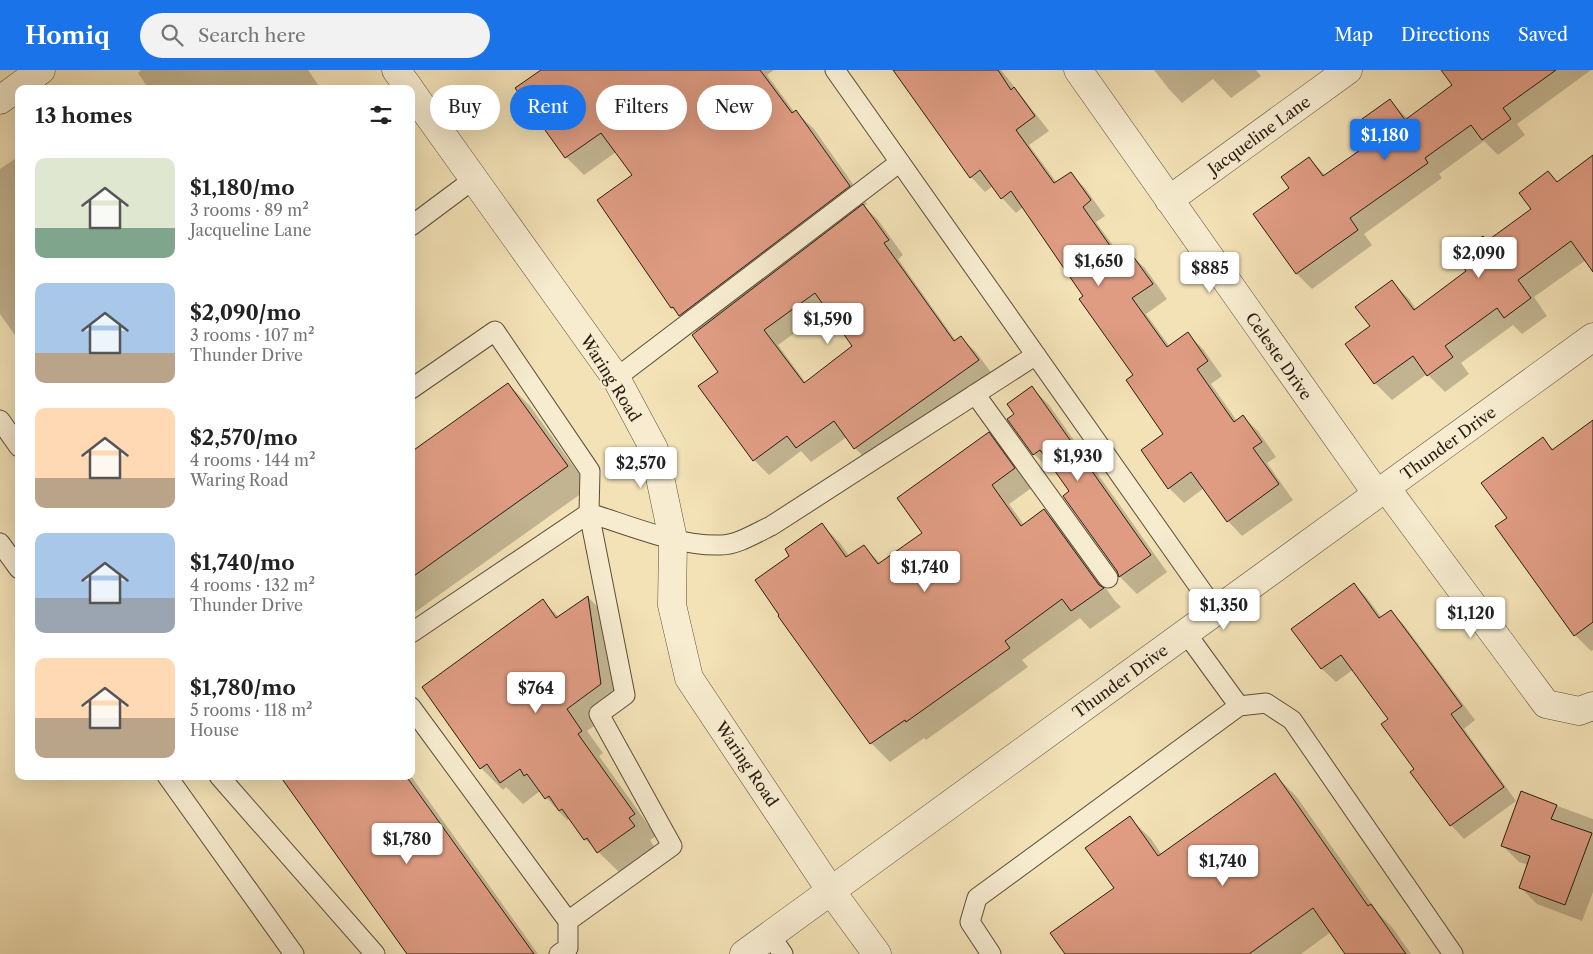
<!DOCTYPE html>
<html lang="en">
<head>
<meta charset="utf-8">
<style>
	:root { --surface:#fff; --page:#f2f2f2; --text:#222; --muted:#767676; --accent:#1a73e8 }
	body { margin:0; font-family:"Libre Caslon Text",serif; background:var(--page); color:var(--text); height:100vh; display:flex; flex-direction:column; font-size:19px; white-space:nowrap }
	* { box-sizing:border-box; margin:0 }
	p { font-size:16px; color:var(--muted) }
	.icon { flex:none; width:28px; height:28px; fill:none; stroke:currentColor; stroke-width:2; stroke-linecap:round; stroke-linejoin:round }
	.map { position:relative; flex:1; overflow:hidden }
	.drawer { position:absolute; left:15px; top:15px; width:400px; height:695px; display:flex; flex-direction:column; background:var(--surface); border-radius:10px; box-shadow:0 5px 20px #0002 }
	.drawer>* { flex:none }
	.guide { position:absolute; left:430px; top:15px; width:475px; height:45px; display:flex; gap:10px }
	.price { position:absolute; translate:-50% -42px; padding:0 11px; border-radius:5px; background:#fff; color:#222; font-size:16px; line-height:32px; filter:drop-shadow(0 1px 2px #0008) }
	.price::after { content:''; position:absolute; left:50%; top:30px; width:15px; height:11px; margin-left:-8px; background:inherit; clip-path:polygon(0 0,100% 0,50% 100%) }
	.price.selected { background:var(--accent); color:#fff }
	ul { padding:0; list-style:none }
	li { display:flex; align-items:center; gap:15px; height:125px; padding:0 20px }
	li span { display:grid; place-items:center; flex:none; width:140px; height:100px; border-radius:10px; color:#555 }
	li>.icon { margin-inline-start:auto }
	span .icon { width:60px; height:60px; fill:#fffc; stroke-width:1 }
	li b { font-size:21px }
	h2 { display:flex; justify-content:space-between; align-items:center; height:60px; padding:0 20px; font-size:21px }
	.tag { padding:0 18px; border-radius:22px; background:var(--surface); box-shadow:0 5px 20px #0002; font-size:18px; line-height:45px }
	.tag.selected { background:var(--accent); color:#fff }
	header { display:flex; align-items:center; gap:30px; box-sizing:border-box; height:70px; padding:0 25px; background:var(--accent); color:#fff }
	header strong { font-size:24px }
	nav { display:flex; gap:28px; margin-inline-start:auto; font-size:18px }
	.search { width:350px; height:45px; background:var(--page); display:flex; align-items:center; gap:12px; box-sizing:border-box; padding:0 18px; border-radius:28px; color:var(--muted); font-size:19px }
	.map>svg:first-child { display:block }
	.shadow { fill:#0003; fill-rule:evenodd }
	.building { fill:#df9c83; stroke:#291c11; fill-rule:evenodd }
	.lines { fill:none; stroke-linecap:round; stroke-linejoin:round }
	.service-casing { stroke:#5c4e3a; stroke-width:21 }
	.minor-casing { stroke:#5c4e3a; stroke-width:29 }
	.tertiary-casing { stroke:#5c4e3a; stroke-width:29 }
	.service { stroke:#f7ecd0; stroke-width:19 }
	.minor { stroke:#f7ecd0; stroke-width:28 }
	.tertiary { stroke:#f7ecd0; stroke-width:28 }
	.labels { text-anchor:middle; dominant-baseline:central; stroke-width:4; stroke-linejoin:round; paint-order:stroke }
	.street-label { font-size:16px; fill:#291c11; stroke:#f7ecd0 }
</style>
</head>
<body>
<header>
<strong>Homiq</strong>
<div class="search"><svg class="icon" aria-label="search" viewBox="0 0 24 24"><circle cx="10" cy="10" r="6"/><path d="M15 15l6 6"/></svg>Search here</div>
<nav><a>Map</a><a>Directions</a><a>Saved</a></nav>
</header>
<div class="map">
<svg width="1593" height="884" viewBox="0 0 1593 884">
	<rect width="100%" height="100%" fill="#f3e2b6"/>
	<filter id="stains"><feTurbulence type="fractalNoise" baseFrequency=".004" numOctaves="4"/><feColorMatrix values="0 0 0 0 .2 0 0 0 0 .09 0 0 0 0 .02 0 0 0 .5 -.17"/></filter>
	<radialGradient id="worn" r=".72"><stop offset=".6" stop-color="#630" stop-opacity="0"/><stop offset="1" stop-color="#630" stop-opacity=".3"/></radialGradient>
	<path class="shadow" d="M141,0H308L321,19H149L138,3Z
		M543,0H774L767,5L795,43L796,42L814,59L867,134L864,136L878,150L903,185L898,189L956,271L961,268L976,282L993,305L870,393L855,378L847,367L811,392L801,381L769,405L754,390L720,303L697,262L672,238L598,130L633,106L616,82L584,105L566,87L517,19ZM828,239L854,276L806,313L778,275Z
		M895,0H1001L1049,61L1029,75L1057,113L1070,103L1085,118L1105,146L1096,152L1123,189L1130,184L1145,198L1167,229L1146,244L1170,277L1188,264L1203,279L1222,306L1211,314L1237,351L1243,347L1258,361L1276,387L1267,393L1293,430L1242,466L1228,451L1204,418L1184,433L1169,418L1165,365L1134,305L1085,226L1023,137L1016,143L1002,128L993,116L985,122L971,107Z
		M1154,0H1256L1261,6L1231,28L1213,9L1182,33L1168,18Z
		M1443,0H1591L1517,54L1525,65L1498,85L1484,71L1439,104L1442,108L1364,164L1372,175L1312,219L1297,204L1254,144L1291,118L1309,88L1326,106L1378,69L1390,31L1408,49L1454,15Z
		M19,86V271L0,244V99Z
		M1593,87V197L1586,190L1534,227L1547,246L1522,264L1513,255L1461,293L1469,304L1445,322L1427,304L1392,330L1375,313L1347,274L1371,257L1392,212L1409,229L1416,239L1467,202L1488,172L1533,139L1548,103L1558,113Z
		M508,314L530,336L589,418L411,545V384Z
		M1032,318L1049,335L1167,502L1137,524L1120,507L1071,422L1055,399L1051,401L1034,384L1009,349L1016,344Z
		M1593,351V580L1591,581L1575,565L1496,457L1508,448L1543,369L1554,380Z
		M989,364L1007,382L1033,417L1009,434L1024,455L1044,441L1063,459L1115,531L1121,537L1090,559L1080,548L1022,590L1028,597L926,670L924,668L890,692L871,673L791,486L822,455L840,473L849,486L863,476L881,494L924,463Z
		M1354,514L1367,528L1382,548L1391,541L1404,555L1475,650L1464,659L1516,731L1464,769L1451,755L1416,699L1390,649L1354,599L1336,612L1322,599L1293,559Z
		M588,527L609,549L622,636L587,661L603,683L599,686L656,766L650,770L655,778L620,803L585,769L569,749L567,750L540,721L523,734L506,717L503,720L481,698L423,617L543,531L559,547Z
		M1275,705L1296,726L1379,844L1392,857L1411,884H1346L1331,862L1301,884H1066L1116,818L1130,748L1151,769L1162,785Z
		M281,706H411L538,884H409Z
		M1522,723L1593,749V822L1582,851L1537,834L1520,817L1528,795L1519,792L1502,775Z"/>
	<path class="building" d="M541,0H760L792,43L796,40L850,116L679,246L673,237L671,238L597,130L632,105L601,63L565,88L515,18Z
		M893,0H998L1011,20L1014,17L1035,46L1016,60L1054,113L1071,102L1091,130L1083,137L1120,190L1130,182L1153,214L1132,228L1167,277L1188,262L1208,291L1197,299L1234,352L1243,345L1262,372L1253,378L1279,414L1227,452L1191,402L1168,419L1141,380L1163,364L1126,310L1133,305L1079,229L1083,226L1011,121L1001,129L980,100L970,108Z
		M1441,0H1556L1503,38L1511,49L1482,70L1471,55L1425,88L1428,93L1350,148L1358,160L1296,204L1253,144L1289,118L1281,107L1309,87L1323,106L1376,69L1362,49L1390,29L1405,50L1452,15Z
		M1593,85V202L1571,171L1518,210L1531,228L1504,248L1497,238L1445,276L1453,287L1427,306L1413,286L1374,314L1345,274L1370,256L1355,237L1392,210L1414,240L1466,201L1454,187L1483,166L1487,171L1531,139L1519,123L1548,101L1557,112Z
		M863,134L889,170L884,173L954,271L961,266L979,290L854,379L834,351L796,378L787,366L753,391L698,316L718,302L692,265ZM815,223L852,276L804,313L764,260Z
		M508,313L568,396L411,508V382Z
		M1032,316L1151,485L1119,507L1117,501L1063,426L1069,421L1040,380L1033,385L1007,349L1014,344L1007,334Z
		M1593,350V552L1574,566L1495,456L1507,448L1481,413L1543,367L1552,380Z
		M989,362L1015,398L992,415L1021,456L1044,439L1099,515L1104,518L1071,541L1062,529L1005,571L1010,578L906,652L905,650L870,674L778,546L779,545L755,510L789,486L785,479L822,453L846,487L864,475L878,494L922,463L897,428Z
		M1354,513L1379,548L1391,540L1438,603L1462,636L1451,644L1504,717L1450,756L1410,702L1414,699L1381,654L1388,649L1341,585L1321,599L1291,559Z
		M588,526L601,614L567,639L582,661L578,664L635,744L629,748L635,756L597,783L587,768L584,770L562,739L559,741L549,726L545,729L527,704L524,706L520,699L500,713L487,694L480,699L422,617L543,529L556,548Z
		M1275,703L1368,836L1371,834L1406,884H1345L1313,838L1249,884H1065L1050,863L1114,818L1085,778L1130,746L1158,786Z
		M280,706H406L534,884H407Z
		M1521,721L1557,735L1551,749L1592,763L1565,835L1519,818L1530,786L1501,776Z"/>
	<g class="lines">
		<g class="service-casing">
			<path id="service" d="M835,0L1216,541
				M411,156L474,109
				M616,308L900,92
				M411,319L495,261L590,401L589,443L625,625L599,644L672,776L568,851
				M975,324L1108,508
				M0,350L19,377
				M589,443C628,455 680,477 721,475C737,475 756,463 771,456L1036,285
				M0,473L19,499
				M411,563L589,443
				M1186,563L1239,636L1266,633L1292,650L1453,884
				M411,637L568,851V878L559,884
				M167,706L294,884
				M219,706L375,884
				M770,865L783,884
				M991,884L970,852L977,828L1239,636"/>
		</g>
		<g class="minor-casing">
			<path id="minor" d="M1078,0L1377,424
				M0,30L41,0
				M1169,130L1348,0
				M1386,418L1546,634L1579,641L1593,636
				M831,821L877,884"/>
		</g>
		<g class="tertiary-casing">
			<path id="tertiary" d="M396,0L410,19
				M411,21L616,308L654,379L673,469L672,535L689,608L831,821
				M744,884L1593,267"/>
		</g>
		<use href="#service" class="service"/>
		<use href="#minor" class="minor"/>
		<use href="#tertiary" class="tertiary"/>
	</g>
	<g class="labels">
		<g class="street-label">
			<text transform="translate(1259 65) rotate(-36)">Jacqueline Lane</text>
			<text transform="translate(1279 286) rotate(55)">Celeste Drive</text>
			<text transform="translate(611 308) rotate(58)">Waring Road</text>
			<text transform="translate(1448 373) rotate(-36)">Thunder Drive</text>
			<text transform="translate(1120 611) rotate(-36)">Thunder Drive</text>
			<text transform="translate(747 694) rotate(56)">Waring Road</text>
		</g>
	</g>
	<rect width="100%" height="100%" filter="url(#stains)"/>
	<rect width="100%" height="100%" fill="url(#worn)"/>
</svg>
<b class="price selected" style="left:1385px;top:91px">$1,180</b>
<b class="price" style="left:1479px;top:209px">$2,090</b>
<b class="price" style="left:1099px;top:217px">$1,650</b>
<b class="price" style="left:1210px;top:224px">$885</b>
<b class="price" style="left:828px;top:275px">$1,590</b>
<b class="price" style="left:1078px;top:412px">$1,930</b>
<b class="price" style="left:641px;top:419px">$2,570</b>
<b class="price" style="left:925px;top:523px">$1,740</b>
<b class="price" style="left:1224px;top:561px">$1,350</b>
<b class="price" style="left:1471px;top:569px">$1,120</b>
<b class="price" style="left:536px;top:644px">$764</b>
<b class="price" style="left:407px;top:795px">$1,780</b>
<b class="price" style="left:1223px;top:817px">$1,740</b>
<div class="guide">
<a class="tag">Buy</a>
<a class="tag selected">Rent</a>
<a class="tag">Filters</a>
<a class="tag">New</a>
</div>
<section class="drawer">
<h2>13 homes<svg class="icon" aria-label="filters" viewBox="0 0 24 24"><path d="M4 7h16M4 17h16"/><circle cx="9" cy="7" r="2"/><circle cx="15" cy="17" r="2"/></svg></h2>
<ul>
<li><span style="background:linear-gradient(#dfe7d0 70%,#7fa58c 0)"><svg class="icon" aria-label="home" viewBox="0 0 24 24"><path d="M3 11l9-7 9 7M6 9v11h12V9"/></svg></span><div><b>$1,180/mo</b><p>3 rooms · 89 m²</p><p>Jacqueline Lane</p></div></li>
<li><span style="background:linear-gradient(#a9c7e8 70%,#b9a48a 0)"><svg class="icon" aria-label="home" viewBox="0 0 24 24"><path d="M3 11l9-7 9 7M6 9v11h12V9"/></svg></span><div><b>$2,090/mo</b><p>3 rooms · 107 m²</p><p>Thunder Drive</p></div></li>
<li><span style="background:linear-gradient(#ffd9b3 70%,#b9a48a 0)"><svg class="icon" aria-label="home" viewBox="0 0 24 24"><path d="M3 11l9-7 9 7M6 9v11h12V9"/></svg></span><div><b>$2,570/mo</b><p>4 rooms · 144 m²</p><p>Waring Road</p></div></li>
<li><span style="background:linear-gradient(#a9c7e8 65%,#9aa5b1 0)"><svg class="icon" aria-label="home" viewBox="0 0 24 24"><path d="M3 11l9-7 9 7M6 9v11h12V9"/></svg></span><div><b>$1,740/mo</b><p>4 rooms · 132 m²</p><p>Thunder Drive</p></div></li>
<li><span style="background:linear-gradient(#ffd9b3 60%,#b9a48a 0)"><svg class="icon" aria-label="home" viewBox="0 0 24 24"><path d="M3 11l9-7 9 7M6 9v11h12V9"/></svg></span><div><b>$1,780/mo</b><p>5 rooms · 118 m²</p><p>House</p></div></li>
</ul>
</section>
</div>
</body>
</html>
